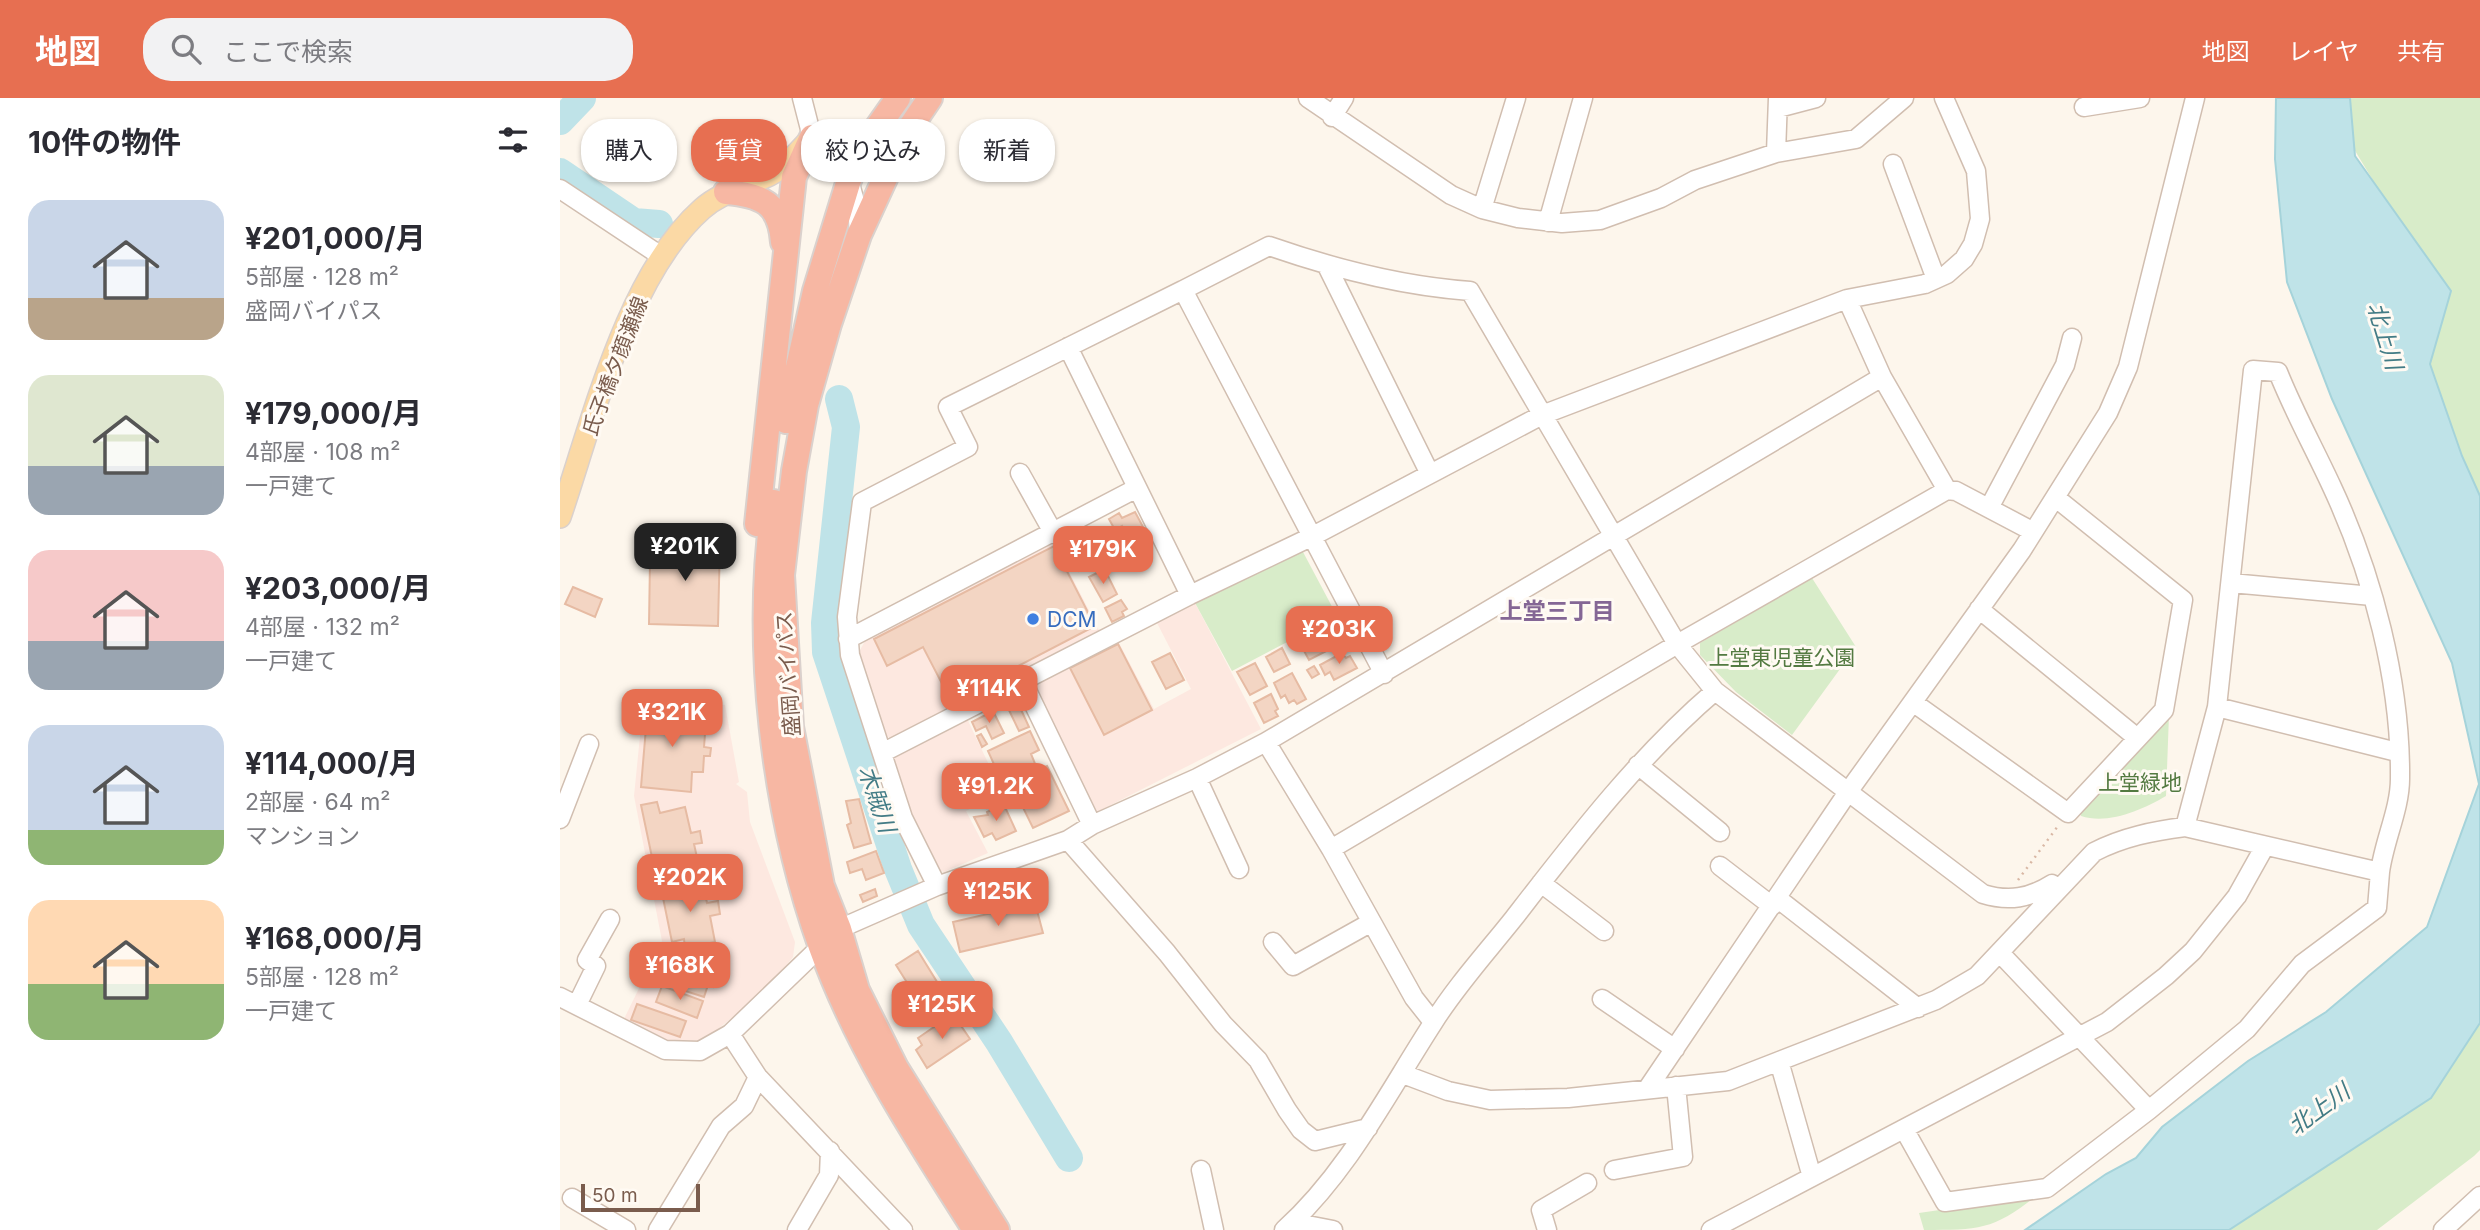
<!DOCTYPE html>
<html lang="ja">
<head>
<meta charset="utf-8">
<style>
	:root { --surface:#fff; --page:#f2f2f3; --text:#2b2b33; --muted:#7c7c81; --accent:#e76f51 }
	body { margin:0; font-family:Inter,"Noto Sans JP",sans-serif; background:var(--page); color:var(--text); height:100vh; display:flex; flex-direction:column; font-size:26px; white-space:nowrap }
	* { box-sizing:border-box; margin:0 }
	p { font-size:23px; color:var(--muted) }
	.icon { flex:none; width:38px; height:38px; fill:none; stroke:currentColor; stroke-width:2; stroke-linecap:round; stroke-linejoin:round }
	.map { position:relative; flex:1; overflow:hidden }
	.details { display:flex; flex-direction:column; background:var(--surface); width:560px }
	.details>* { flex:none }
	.guide { position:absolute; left:21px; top:21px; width:665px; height:63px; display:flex; gap:14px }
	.scale { position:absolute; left:21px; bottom:18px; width:119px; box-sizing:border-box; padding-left:7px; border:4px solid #7a5c4d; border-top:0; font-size:19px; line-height:24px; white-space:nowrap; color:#7a5c4d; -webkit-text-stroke:5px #fffaf3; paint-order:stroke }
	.price { position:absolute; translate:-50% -60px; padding:0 16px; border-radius:14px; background:var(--accent); color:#fff; font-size:23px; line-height:46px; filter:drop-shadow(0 2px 4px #0008) }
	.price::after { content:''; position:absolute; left:50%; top:42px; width:21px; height:16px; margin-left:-10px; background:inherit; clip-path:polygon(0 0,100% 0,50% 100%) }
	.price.on { background:#222; color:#fff }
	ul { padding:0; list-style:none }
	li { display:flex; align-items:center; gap:21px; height:175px; padding:0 28px }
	li span { display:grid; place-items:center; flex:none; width:196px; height:140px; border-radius:21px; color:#555 }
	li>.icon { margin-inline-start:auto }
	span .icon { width:84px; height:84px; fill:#fffc; stroke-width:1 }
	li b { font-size:30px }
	h2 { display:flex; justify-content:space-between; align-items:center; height:84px; padding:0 28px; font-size:30px }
	.pill { padding:0 24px; border-radius:28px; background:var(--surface); box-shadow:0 2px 5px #0004; font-size:24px; line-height:63px }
	.pill.on { background:var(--accent); color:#fff }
	header { display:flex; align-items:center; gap:42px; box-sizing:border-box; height:98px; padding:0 35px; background:var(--accent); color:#fff }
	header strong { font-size:33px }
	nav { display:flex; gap:38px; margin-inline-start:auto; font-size:24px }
	.search { width:490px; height:63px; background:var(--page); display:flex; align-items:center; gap:18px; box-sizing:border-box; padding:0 24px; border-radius:28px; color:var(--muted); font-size:26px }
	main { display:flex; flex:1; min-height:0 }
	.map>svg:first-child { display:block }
	.commercial { fill:#fde8e0 }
	.green { fill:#d8ecc9 }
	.water { fill:#bfe3e8; stroke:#a5d3da; stroke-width:2 }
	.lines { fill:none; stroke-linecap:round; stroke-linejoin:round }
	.river { stroke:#bfe3e8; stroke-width:28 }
	.building { fill:#f3d5c3; stroke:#e6bba3; stroke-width:2 }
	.minor-casing { stroke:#d1beb0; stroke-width:21 }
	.major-casing { stroke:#dad1cd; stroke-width:24 }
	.highway-casing { stroke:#dad1cd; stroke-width:28 }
	.path { stroke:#d9b8a5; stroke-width:2.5; stroke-dasharray:2 5; stroke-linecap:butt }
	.minor { stroke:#fff; stroke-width:18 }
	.major { stroke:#fbd9a5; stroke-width:21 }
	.highway { stroke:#f7b7a3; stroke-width:24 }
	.shop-dot { fill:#3f7fe0; stroke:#fffaf3; stroke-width:2.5 }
	.labels { text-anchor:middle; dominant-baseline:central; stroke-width:6; stroke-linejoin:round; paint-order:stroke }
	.street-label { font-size:21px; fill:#7a5c4d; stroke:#fffaf3 }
	.shop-label { font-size:21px; fill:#366cbe; stroke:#fffaf3; text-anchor:start }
	.park-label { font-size:21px; fill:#537a41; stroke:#fffaf3 }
	.water-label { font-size:23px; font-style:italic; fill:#437c86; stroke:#fffaf3 }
	.neighbourhood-label { font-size:23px; font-weight:bold; fill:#846695; stroke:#fffaf3 }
</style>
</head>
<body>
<header>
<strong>地図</strong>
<div class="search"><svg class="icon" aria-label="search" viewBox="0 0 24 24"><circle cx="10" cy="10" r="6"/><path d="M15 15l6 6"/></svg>ここで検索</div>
<nav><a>地図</a><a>レイヤ</a><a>共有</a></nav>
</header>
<main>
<section class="details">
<h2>10件の物件<svg class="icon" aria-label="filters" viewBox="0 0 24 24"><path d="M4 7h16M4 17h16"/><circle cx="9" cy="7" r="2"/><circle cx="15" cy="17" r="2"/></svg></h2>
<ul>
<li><span style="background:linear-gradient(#c9d6e8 70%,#b9a48a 0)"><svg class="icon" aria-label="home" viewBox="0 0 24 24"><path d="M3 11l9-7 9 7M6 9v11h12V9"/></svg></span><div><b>¥201,000/月</b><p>5部屋 · 128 m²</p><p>盛岡バイパス</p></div></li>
<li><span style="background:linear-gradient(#dfe7d0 65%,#9aa5b1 0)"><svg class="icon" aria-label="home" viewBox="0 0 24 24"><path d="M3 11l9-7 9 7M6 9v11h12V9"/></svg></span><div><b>¥179,000/月</b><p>4部屋 · 108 m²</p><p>一戸建て</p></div></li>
<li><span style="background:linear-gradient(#f6c9c9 65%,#9aa5b1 0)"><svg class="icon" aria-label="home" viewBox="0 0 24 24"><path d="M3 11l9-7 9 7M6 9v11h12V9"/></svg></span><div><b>¥203,000/月</b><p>4部屋 · 132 m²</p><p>一戸建て</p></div></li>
<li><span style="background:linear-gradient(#c9d6e8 75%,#8fb573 0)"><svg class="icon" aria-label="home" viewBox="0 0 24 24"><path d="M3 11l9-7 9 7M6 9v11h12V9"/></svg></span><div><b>¥114,000/月</b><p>2部屋 · 64 m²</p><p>マンション</p></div></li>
<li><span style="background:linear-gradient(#ffd9b3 60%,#8fb573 0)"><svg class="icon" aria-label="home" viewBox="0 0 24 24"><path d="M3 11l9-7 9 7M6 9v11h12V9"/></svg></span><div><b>¥168,000/月</b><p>5部屋 · 128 m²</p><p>一戸建て</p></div></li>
</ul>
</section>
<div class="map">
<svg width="1920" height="1132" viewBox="0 0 1920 1132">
	<rect width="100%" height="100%" fill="#fdf6ec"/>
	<path class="commercial" d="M494,444L540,534L558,543L594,611L631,591L596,523L634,503L701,631L537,714L466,574L400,606L442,694L406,713L428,755L384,774L378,772L352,718L333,663L336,657L330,640L324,636L299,554L305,543Z
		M84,598L165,607L179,684L176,686L187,694L190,724L235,844L233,859L208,890L146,941L129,945H112L64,921L102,843L74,698Z"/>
	<path class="green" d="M1789,0H1920V398L1902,358L1870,266L1890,193L1829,109L1794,51Z
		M738,451L743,454L777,518L672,573L634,503Z
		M1252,480L1296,549L1232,637L1176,594L1140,557V545Z
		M1609,617L1606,698C1582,712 1548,727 1521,718L1520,714Z
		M1920,925V1052L1914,1058L1817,1132H1669L1871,1000Z
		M1476,1098C1434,1132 1419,1132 1364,1132L1359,1115Z"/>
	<path class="water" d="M1716,0H1790L1795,58L1891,193L1870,266L1902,358L1920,398V925L1871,1000L1669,1132H1465L1546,1076L1576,1060L1602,1029L1688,963L1766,914L1867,829L1919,686L1892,565L1772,301L1727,184L1715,61Z"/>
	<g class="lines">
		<path class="river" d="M0,23L22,0
			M0,74L74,124L99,126
			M279,301L286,329L265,525L266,554L338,771L361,827L439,944L509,1060"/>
	</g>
	<path class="building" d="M575,414L588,438L572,447L562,428L555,432L549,421L559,415L562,420Z
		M544,435L554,456L541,462L530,441Z
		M97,441L160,443L158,528L89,526L90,463L96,464Z
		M520,446L531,467L519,473L509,452Z
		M494,448L535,528L391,603L363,549L327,568L314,541Z
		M539,474L541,479L547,476L557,496L543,504L529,479Z
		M13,489L42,501L35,519L5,506Z
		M561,502L567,511L562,514L564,518L552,524L545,510Z
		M779,523L789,541L778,547L769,528Z
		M765,528L776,548L749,562L738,542Z
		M558,546L592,612L544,637L510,570Z
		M722,550L730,566L714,574L706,559Z
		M610,555L624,582L606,591L592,564Z
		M782,555L786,560L790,558L797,570L774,582L770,574L765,577L760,567Z
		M695,565L707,588L690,597L677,574Z
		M754,568L759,576L752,580L747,572Z
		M732,575L746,601L737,606L734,602L729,605L725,597L721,600L714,585Z
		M711,596L718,611L715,613L718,618L704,625L694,605Z
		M457,603L469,629L459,633L447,608Z
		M88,606L136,611L133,635L145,636L144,649L151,650L150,658H144L143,674H132L131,694L81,689Z
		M433,613L444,635L432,641L426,628L416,633L412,624Z
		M470,633L479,652L471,656L476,668L442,684L428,653Z
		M421,636L427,646L422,649L417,638Z
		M487,668L509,713L473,730L451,685Z
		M299,701L311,745L294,750L287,727L291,725L286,703Z
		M435,701L437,707L427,710L425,705Z
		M97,704L100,715L125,709L131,735L140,733L142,745L134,746L140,773L97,783L81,707Z
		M438,709L440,711L445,709L456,733L436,742L432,735L424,739L414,719L428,717L427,714Z
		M316,753L324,775L306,782L302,771L290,775L287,764Z
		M142,782L147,805L158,803L160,816L150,818L155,844L125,850L124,841L112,844L101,790Z
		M315,791L317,798L303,804L300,797Z
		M475,805L483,835L400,854L393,824Z
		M106,847L137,858L140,851L157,859L151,875L158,878L153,889L148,887L144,899L91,882Z
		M358,853L390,905L368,918L336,867Z
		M102,888L143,903L137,920L96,904Z
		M77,906L126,923L120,939L71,922Z
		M393,916L410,941L367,970L356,952L362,947L358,940Z"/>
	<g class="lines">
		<g class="minor-casing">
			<path id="minor" d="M242,0L252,39L289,82L297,111L299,134
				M748,0L891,97L922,111L958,120L1002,125L1040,122L1101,100L1135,82L1216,55L1296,41L1344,0
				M1524,9L1580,0
				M1218,10L1256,0
				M772,19L784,0
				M1216,55L1218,0
				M1333,66L1376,181
				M0,91L101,158
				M922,111L956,0
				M988,124L1023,0
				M767,168L870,376
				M623,192L709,148C775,171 841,188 910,193L1117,546L1155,593L1423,796C1449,804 1470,800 1492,786
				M1287,201L1322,279L1387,392
				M508,249L630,497
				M460,375L494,436
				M1429,410L1505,267L1512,240
				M1671,485L1812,498
				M1419,511L1576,639
				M288,541L577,390
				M463,584L532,727
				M1354,605L1508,715L1604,612L1623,502L1496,400
				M1657,609L1837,654
				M706,644L771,751L854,900L873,924
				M322,655L630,497L751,439L982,317L1287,201L1365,186L1387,176L1404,161L1413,146L1420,121L1416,73L1384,0
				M1078,667L1160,734
				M637,680L679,771
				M0,721L29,646
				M508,742L607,855L663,926L698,962L727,1012L741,1032L755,1043L808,1030
				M771,751L1126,541L1387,392L1396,393L1472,433
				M1160,768L1212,808
				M981,785L1044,833
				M377,788L343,720L290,557L287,519L302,404L408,349L388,309L623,192L824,576
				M1217,800L1358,910
				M713,844L733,868L810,825
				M1440,855L1589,1012L1687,931L1742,866L1817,810L1820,774
				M0,899L105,952L140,953L170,936L279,831L377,788L508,742L532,727L637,680L706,644L1322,279
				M1042,901L1115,951
				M17,907L36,868L27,862L50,821
				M170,936L198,979L343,1132
				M1219,963L1252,1079
				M843,976L888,993L930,1002L1008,1000L1168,983L1376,902L1417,878L1534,754C1563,739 1593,733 1625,729L1820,774C1824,743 1840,711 1840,681C1841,584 1813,477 1772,389C1754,350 1734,314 1718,274L1693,272L1657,609L1625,729
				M1088,990L1288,694L1462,452L1548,315L1568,269L1635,0
				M1344,1031L1385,1104L1487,1090L1589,1012
				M641,1072L654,1132
				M1054,1072L1123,1059L1116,988
				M12,1100L66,1132
				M736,1121L742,1126L773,1132
				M98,1132L161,1028L184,1008L198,979
				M237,1132L269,1077L270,1053
				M724,1132C788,1074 827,996 873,925C896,888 927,854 954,820C1016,740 1078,659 1155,593
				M987,1132L981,1112L1027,1085
				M1151,1132L1547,924L1606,878L1633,853L1677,798L1705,748
				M1883,1132L1920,1098"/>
		</g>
		<g class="major-casing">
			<path id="major" d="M0,419C32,325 67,177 142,111C160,95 182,90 203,80C224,72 237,55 252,39L302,51L345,37"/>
		</g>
		<g class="highway-casing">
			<path id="highway" d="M370,0L345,37L299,137L269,226L246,307L234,373L222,477L231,629L262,788L279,831L297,892L336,970L437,1132
				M166,94C202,97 220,105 223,144
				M226,323L255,193L289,82L302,51L338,0
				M214,404C193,545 213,714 261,849C297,950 358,1042 415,1132
				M197,426L234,79L252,39"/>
		</g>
		<path class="path" d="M1458,782L1498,728"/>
		<use href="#minor" class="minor"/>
		<use href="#major" class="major"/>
		<use href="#highway" class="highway"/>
	</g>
	<circle class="shop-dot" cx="473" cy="521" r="7"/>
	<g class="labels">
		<g class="street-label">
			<text transform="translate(55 268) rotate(-69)">氏子橋夕顔瀬線</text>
			<text transform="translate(228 576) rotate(-94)">盛岡バイパス</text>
		</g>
		<g class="shop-label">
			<text x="487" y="521">DCM</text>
		</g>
		<g class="park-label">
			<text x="1222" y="559">上堂東児童公園</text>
			<text x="1580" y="684">上堂緑地</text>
		</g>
		<g class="water-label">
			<text transform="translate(1825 238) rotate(73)">北上川</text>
			<text transform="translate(317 701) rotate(71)">木賊川</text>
			<text transform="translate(1759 1011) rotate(-36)">北上川</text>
		</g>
		<g class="neighbourhood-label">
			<text x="997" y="513">上堂三丁目</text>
		</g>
	</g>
</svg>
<div class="scale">50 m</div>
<b class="price on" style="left:125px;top:485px">¥201K</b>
<b class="price" style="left:543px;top:488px">¥179K</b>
<b class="price" style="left:779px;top:568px">¥203K</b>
<b class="price" style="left:429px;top:627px">¥114K</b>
<b class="price" style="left:112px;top:651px">¥321K</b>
<b class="price" style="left:436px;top:725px">¥91.2K</b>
<b class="price" style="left:130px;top:816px">¥202K</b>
<b class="price" style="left:438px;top:830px">¥125K</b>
<b class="price" style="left:120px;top:904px">¥168K</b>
<b class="price" style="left:382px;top:943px">¥125K</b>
<div class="guide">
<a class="pill">購入</a>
<a class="pill on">賃貸</a>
<a class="pill">絞り込み</a>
<a class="pill">新着</a>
</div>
</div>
</main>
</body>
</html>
